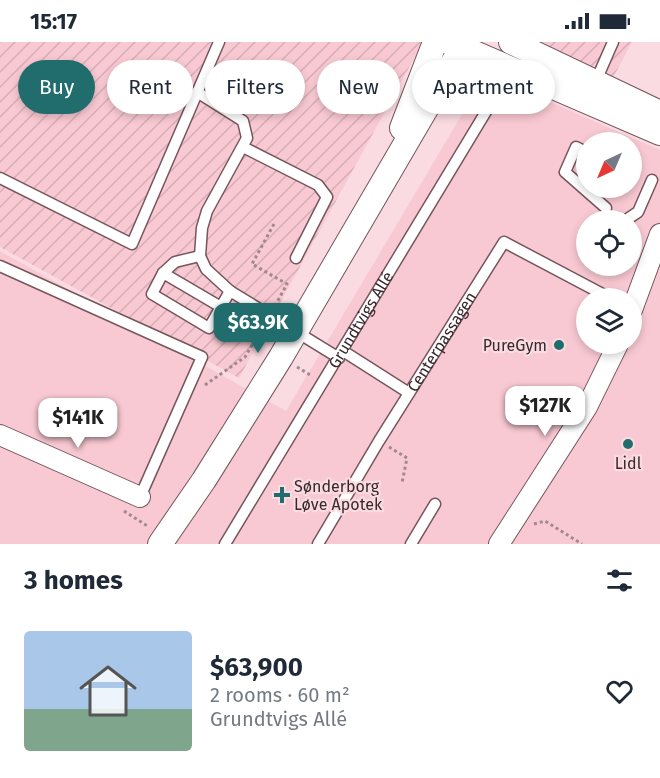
<!DOCTYPE html>
<html lang="en">
<head>
<meta charset="utf-8">
<style>
	:root { --surface:#fff; --page:#f6f6f7; --text:#1f2937; --muted:#747a83; --accent:#216c6c }
	body { margin:0; font-family:"Fira Sans",sans-serif; background:var(--page); color:var(--text); height:100vh; display:flex; flex-direction:column; font-size:22px; white-space:nowrap }
	* { box-sizing:border-box; margin:0 }
	p { font-size:20px; color:var(--muted) }
	.icon { flex:none; width:33px; height:33px; fill:none; stroke:currentColor; stroke-width:2; stroke-linecap:round; stroke-linejoin:round }
	.map { position:relative; height:502px; overflow:hidden }
	.drawer { display:flex; flex-direction:column; background:var(--surface); flex:1 }
	.drawer>* { flex:none }
	.hud { position:absolute; left:18px; top:18px; width:624px; height:54px; display:flex; gap:12px }
	.needle { width:39px; rotate:224deg }
	.fabs { position:absolute; left:576px; top:90px; display:grid; gap:12px }
	.fabs a { display:grid; place-items:center; width:66px; height:66px; border-radius:50%; background:var(--surface); box-shadow:0 3px 9px #0003; font-size:30px }
	.price { position:absolute; translate:-50% -51px; padding:0 14px; border-radius:12px; background:#fff; color:#222; font-size:20px; line-height:39px; filter:drop-shadow(0 2px 3px #0008) }
	.price::after { content:''; position:absolute; left:50%; top:36px; width:18px; height:14px; margin-left:-9px; background:inherit; clip-path:polygon(0 0,100% 0,50% 100%) }
	.price.on { background:var(--accent); color:#fff }
	ul { padding:0; list-style:none }
	li { display:flex; align-items:center; gap:18px; height:150px; padding:0 24px }
	li span { display:grid; place-items:center; flex:none; width:168px; height:120px; border-radius:6px; color:#555 }
	li>.icon { margin-inline-start:auto }
	span .icon { width:72px; height:72px; fill:#fffc; stroke-width:1 }
	li b { font-size:26px }
	h2 { display:flex; justify-content:space-between; align-items:center; height:72px; padding:0 24px; font-size:26px }
	.tag { padding:0 21px; border-radius:27px; background:var(--surface); box-shadow:0 3px 9px #0003; font-size:21px; line-height:54px }
	.tag.on { background:var(--accent); color:#fff }
	.status { display:flex; justify-content:space-between; align-items:center; height:42px; padding:0 30px; background:var(--surface); direction:ltr }
	.status svg { height:16px; fill:currentColor }
	.map>svg:first-child { display:block }
	.built { fill:#f9c9d3; fill-rule:evenodd }
	.industrial { fill:url(#industrial-furrows) }
	.lines { fill:none; stroke-linecap:round; stroke-linejoin:round }
	.service-casing { stroke:#76555c; stroke-width:13 }
	.minor-casing { stroke:#76555c; stroke-width:22 }
	.tertiary-casing { stroke:#76555c; stroke-width:26 }
	.path { stroke:#a1898e; stroke-width:3; stroke-dasharray:3 3; stroke-linecap:butt }
	.service { stroke:#fff; stroke-width:10 }
	.minor { stroke:#fff; stroke-width:20 }
	.tertiary { stroke:#fff; stroke-width:24 }
	.poi-dot { fill:#216c6c; stroke:#fadbe1; stroke-width:2 }
	.labels { text-anchor:middle; dominant-baseline:central; stroke-width:4.5; stroke-linejoin:round; paint-order:stroke }
	.street-label { font-size:16px; fill:#38292c; stroke:#fadbe1 }
	.poi-label { font-size:16px; fill:#38292c; stroke:#fadbe1; text-anchor:end }
</style>
</head>
<body>
<div class="status"><b>15:17</b><svg viewBox="0 0 49 12"><path d="M0 12V9h3v3zM5 12V6h3v6zM10 12V3h3v9zM15 12V0h3v12zM26 1h20v11H26zM47 4h2v5h-2z"/></svg></div>
<div class="map">
<svg width="660" height="502" viewBox="0 0 660 502">
	<defs>
		<pattern id="industrial-furrows" width="10" height="10" patternUnits="userSpaceOnUse" patternTransform="scale(1.5)"><rect width="10" height="10" fill="#f9c9d3"/><path d="M-1 1l2-2M0 10L10 0M9 11l2-2" fill="none" stroke="#d6adb5"/></pattern>
	</defs>
	<rect width="100%" height="100%" fill="#fadbe1"/>
	<path class="built" d="M486,32L660,108V502H0V209L286,369ZM586,100H632V146H586ZM586,178H632V224H586ZM586,256H632V302H586Z"/>
	<path class="industrial" d="M0,0H423L239,336L0,205Z
		M501,0H632L607,47Z"/>
	<g class="lines">
		<g class="service-casing">
			<g id="service">
				<path d="M595,41L613,0"/>
				<path d="M197,50L243,79L247,96L207,169L202,186L200,214L206,227L230,249L339,316"/>
				<path d="M243,105L318,143L327,155L296,216"/>
				<path d="M586,110L576,105L565,130L606,166"/>
				<path d="M0,136L132,202L219,0"/>
				<path d="M629,176L638,170L652,138"/>
				<path d="M200,214L175,220L163,231L152,252L209,286L230,249"/>
				<path d="M0,224L202,315L140,455"/>
				<path d="M163,231L221,265"/>
				<path d="M343,309L409,351"/>
				<path id="s1" d="M225,502L496,53"/>
				<path id="s2" d="M318,502L379,399L504,200L610,256"/>
				<path d="M411,502L435,462"/>
			</g>
		</g>
		<g class="minor-casing">
			<path id="minor" d="M632,268L660,192
				M0,393L140,455
				M499,502L587,365L618,302"/>
		</g>
		<g class="tertiary-casing">
			<path id="tertiary" d="M449,0L660,91
				M511,0L660,71
				M402,86L435,0
				M160,502L204,438L281,315L465,0"/>
		</g>
		<path class="path" d="M274,182L252,222L287,242L276,262
			M297,325L312,334
			M205,343L245,315L264,283
			M389,405L407,416L402,441
			M124,469L149,485
			M534,482L545,479L582,502"/>
		<use href="#service" class="service"/>
		<use href="#minor" class="minor"/>
		<use href="#tertiary" class="tertiary"/>
	</g>
	<g class="poi-dot">
		<circle cx="559" cy="303" r="6"/>
		<circle cx="628" cy="402" r="6"/>
		<path d="M279 444h6v6h6v6h-6v6h-6v-6h-6v-6h6z"/>
	</g>
	<g class="labels">
		<g class="street-label">
			<text stroke="none"><textPath href="#s1" startOffset="262">Grundtvigs Allé</textPath></text>
			<text stroke="none"><textPath href="#s2" startOffset="237">Centerpassagen</textPath></text>
		</g>
		<g class="poi-label">
			<text x="547" y="303">PureGym</text>
			<text x="628" y="421" text-anchor="middle">Lidl</text>
			<text x="294" y="444" text-anchor="start">Sønderborg<tspan x="294" dy="18">Løve Apotek</tspan></text>
		</g>
	</g>
</svg>
<div class="fabs">
<a><svg class="needle" viewBox="-14 -14 28 28"><path d="M0-13l5 13h-10z" fill="#e53935"/><path d="M0 13l5-13h-10z" fill="#747a83"/></svg></a>
<a><svg class="icon" aria-label="locate" viewBox="0 0 24 24"><circle cx="12" cy="12" r="6"/><path d="M12 2v4M12 18v4M2 12h4M18 12h4"/></svg></a>
<a><svg class="icon" aria-label="layers" viewBox="0 0 24 24"><path d="M12 4l9 5-9 5-9-5zM3 14l9 5 9-5"/></svg></a>
</div>
<b class="price on" style="left:258px;top:312px">$63.9K</b>
<b class="price" style="left:545px;top:395px">$127K</b>
<b class="price" style="left:78px;top:407px">$141K</b>
<div class="hud">
<a class="tag on">Buy</a>
<a class="tag">Rent</a>
<a class="tag">Filters</a>
<a class="tag">New</a>
<a class="tag">Apartment</a>
</div>
</div>
<section class="drawer">
<h2>3 homes<svg class="icon" aria-label="filters" viewBox="0 0 24 24"><path d="M4 7h16M4 17h16"/><circle cx="9" cy="7" r="2"/><circle cx="15" cy="17" r="2"/></svg></h2>
<ul>
<li><span style="background:linear-gradient(#a9c7e8 65%,#7fa58c 0)"><svg class="icon" aria-label="home" viewBox="0 0 24 24"><path d="M3 11l9-7 9 7M6 9v11h12V9"/></svg></span><div><b>$63,900</b><p>2 rooms · 60 m²</p><p>Grundtvigs Allé</p></div><svg class="icon" aria-label="heart" viewBox="0 0 24 24"><path d="M12 20l-8-8c-3-5 5-10 8-4 3-6 11-1 8 4z"/></svg></li>
</ul>
</section>
</body>
</html>
